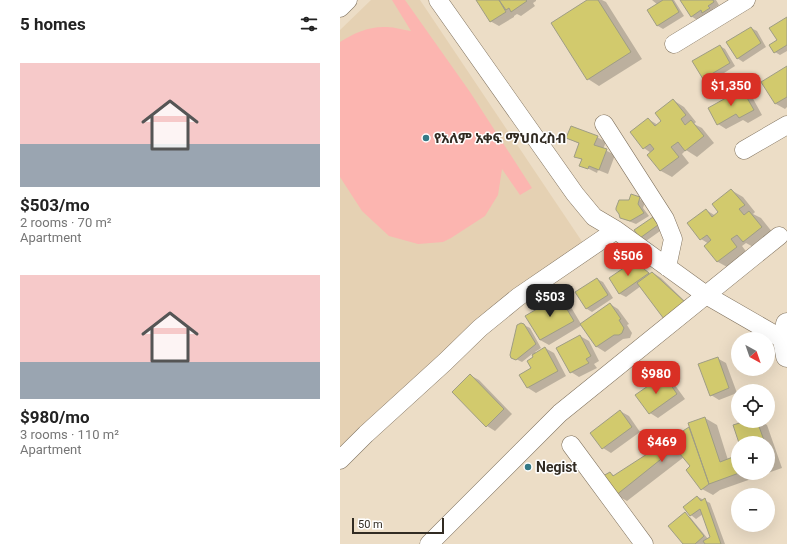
<!DOCTYPE html>
<html lang="en">
<head>
<meta charset="utf-8">
<style>
	:root { --surface:#fff; --page:#f6f6f6; --text:#222; --muted:#767676; --accent:#d93025 }
	body { margin:0; font-family:Roboto,"Noto Sans Ethiopic",sans-serif; background:var(--page); color:var(--text); height:100vh; display:flex; flex-direction:column; font-size:15px; white-space:nowrap }
	* { box-sizing:border-box; margin:0 }
	p { font-size:13px; color:var(--muted) }
	.icon { flex:none; width:22px; height:22px; fill:none; stroke:currentColor; stroke-width:2; stroke-linecap:round; stroke-linejoin:round }
	.map { position:relative; flex:1; overflow:hidden }
	.side { display:flex; flex-direction:column; background:var(--surface); width:340px }
	.side>* { flex:none }
	.needle { width:26px; rotate:140deg }
	.buttons { position:absolute; left:391px; top:332px; display:grid; gap:8px }
	.buttons a { display:grid; place-items:center; width:44px; height:44px; border-radius:50%; background:var(--surface); box-shadow:0 4px 16px #0002; font-size:20px }
	.scale { position:absolute; left:12px; bottom:10px; width:92px; box-sizing:border-box; padding-left:4px; border:2px solid #312b22; border-top:0; font-size:11px; line-height:14px; white-space:nowrap; color:#312b22; -webkit-text-stroke:3px #fff; paint-order:stroke }
	.price { position:absolute; translate:-50% -34px; padding:0 9px; border-radius:8px; background:var(--accent); color:#fff; font-size:13px; line-height:26px; filter:drop-shadow(0 1px 2px #0008) }
	.price::after { content:''; position:absolute; left:50%; top:24px; width:12px; height:9px; margin-left:-6px; background:inherit; clip-path:polygon(0 0,100% 0,50% 100%) }
	.price.active { background:#222; color:#fff }
	ul { padding:0; list-style:none }
	li { display:grid; align-content:center; gap:8px; height:212px; padding:0 20px }
	li span { display:grid; place-items:center; height:124px; border-radius:0px; color:#555 }
	li>.icon { margin-inline-start:auto }
	span .icon { width:72px; height:72px; fill:#fffc; stroke-width:1 }
	li b { font-size:17px }
	h2 { display:flex; justify-content:space-between; align-items:center; height:48px; padding:0 20px; font-size:17px }
	main { display:flex; flex:1; min-height:0 }
	.map>svg:first-child { display:block }
	.built { fill:#e5d1b3 }
	.green { fill:#fcb5b0 }
	.shadow { fill:#0003 }
	.building { fill:#d2ca6d; stroke:#9f9d85 }
	.lines { fill:none; stroke-linecap:round; stroke-linejoin:round }
	.minor-casing { stroke:#81735f; stroke-width:19 }
	.major-casing { stroke:#81735f; stroke-width:23 }
	.minor { stroke:#fff; stroke-width:18 }
	.major { stroke:#fff; stroke-width:22 }
	.poi-dot { fill:#347986; stroke:#fff; stroke-width:1.5 }
	.labels { text-anchor:middle; dominant-baseline:central; stroke-width:3; stroke-linejoin:round; paint-order:stroke }
	.poi-label { font-size:14px; font-weight:bold; fill:#312b22; stroke:#fff; text-anchor:start }
</style>
</head>
<body>
<main>
<section class="side">
<h2>5 homes<svg class="icon" aria-label="filters" viewBox="0 0 24 24"><path d="M4 7h16M4 17h16"/><circle cx="9" cy="7" r="2"/><circle cx="15" cy="17" r="2"/></svg></h2>
<ul>
<li><span style="background:linear-gradient(#f6c9c9 65%,#9aa5b1 0)"><svg class="icon" aria-label="home" viewBox="0 0 24 24"><path d="M3 11l9-7 9 7M6 9v11h12V9"/></svg></span><div><b>$503/mo</b><p>2 rooms · 70 m²</p><p>Apartment</p></div></li>
<li><span style="background:linear-gradient(#f6c9c9 70%,#9aa5b1 0)"><svg class="icon" aria-label="home" viewBox="0 0 24 24"><path d="M3 11l9-7 9 7M6 9v11h12V9"/></svg></span><div><b>$980/mo</b><p>3 rooms · 110 m²</p><p>Apartment</p></div></li>
</ul>
</section>
<div class="map">
<svg width="447" height="544" viewBox="0 0 447 544">
	<rect width="100%" height="100%" fill="#ecddc6"/>
	<path class="built" d="M31,0H80L245,246L0,453V30Z"/>
	<path class="green" d="M52,0H65L130,92L192,188L180,195L162,169L158,195L145,216L111,238L103,242L78,244L49,236L22,211L0,177V42C14,33 29,26 47,27C55,27 63,30 71,31Z"/>
	<path class="shadow" d="M137,0H196V1L193,3L195,6L181,16L177,14L174,16V17L159,26L150,21Z
		M249,0H262L266,2L302,59L259,86L248,79Z
		M312,0H334L344,16L323,29L318,26V5Z
		M343,0H376L379,5L373,9L375,11L357,20L351,16Z
		M447,18V51L440,55L435,52Z
		M411,28L417,31L426,47L403,62L397,58Z
		M380,46L385,49L395,66L370,82L364,78Z
		M447,67V107L445,109L436,104L423,82Z
		M402,90L411,95L422,115L408,123L403,120L386,129L378,124Z
		M333,100L344,107L356,122L354,124L362,128L374,143L357,157L346,150L342,154L349,163L332,177L321,171L308,155L311,153L304,148L308,119L318,125L322,121Z
		M257,137L266,142L263,149L275,155L268,174L258,170L257,173L241,165L242,160L235,156L240,144L227,138Z
		M391,190L403,197L415,212L413,214L421,218L433,233L415,248L406,243L402,246L408,254L389,268L378,262L366,246L369,244L361,239L366,210L376,216L380,212Z
		M292,195L305,202L303,208L309,216L296,224L281,218Z
		M313,219L319,222L323,229L306,241L300,238Z
		M294,262L311,274L313,273L321,278L353,309L301,286L286,297L280,294L271,278Z
		M257,279L263,282L273,298L252,312L247,309L236,293Z
		M219,297L228,302L241,324L270,304L278,309L289,324L287,325L292,333L290,338L283,339L265,352L257,347L242,325L209,345L200,340Z
		M184,325L190,328L201,348L195,352L196,353L205,348L214,353L226,376L196,393L188,388L195,358L192,354L182,362L172,357Z
		M240,336L249,341L259,361L254,364L257,368L239,377L231,372Z
		M377,358L386,363L397,393L379,400L371,395Z
		M130,375L139,380L172,414L155,431L147,426Z
		M324,376L332,381L345,399L318,418L310,413Z
		M280,411L289,416L300,432L271,453L263,448Z
		M365,418L377,425L388,460L398,457V473H428V443H400L409,421H420L427,425L442,468L380,490L373,495L362,489L352,466L344,457L287,501L276,495L270,473L275,476Z
		M358,497L370,503L385,544H344L345,514L350,517L368,539L371,537L363,514L356,519L351,515Z"/>
	<path class="building" d="M136,0H159L166,12L150,22Z
		M159,0H186L187,1L171,12L169,8L166,10Z
		M247,0H258L291,52L247,80L211,23Z
		M323,0H332L339,12L317,26L307,10Z
		M340,0H373L374,2L368,6L370,8L362,13L361,10L351,17Z
		M447,17V45L434,53L429,45L437,40L429,28Z
		M411,27L421,43L397,59L386,42Z
		M380,45L390,63L363,79L352,61Z
		M447,66V97L435,104L421,82Z
		M402,89L414,110L399,118L396,114L377,125L368,108Z
		M333,99L346,115L341,119L345,125L351,120L364,136L345,151L338,142L331,147L339,157L320,171L307,155L314,149L310,144L303,149L290,132L308,118L315,126L321,121L315,113Z
		M231,126L258,136L254,145L267,149L259,170L249,166L248,169L239,166L242,159L234,157L239,143L226,138Z
		M391,189L405,205L399,209L404,215L409,211L422,227L403,242L397,235L391,239L397,247L377,262L364,246L371,240L367,235L360,240L347,223L366,209L372,217L378,212L372,204Z
		M291,194L300,197L298,204L304,213L290,221L280,218L279,214L276,210V208L279,200H289Z
		M313,217L318,225L300,238L294,230Z
		M294,261L309,273L279,294L269,278Z
		M312,272L346,303L324,319L297,283Z
		M257,278L268,295L246,309L235,292Z
		M219,296L234,321L200,340L185,316Z
		M270,303L281,319L279,320L284,328L282,333L279,335H274L256,347L240,324Z
		M181,323L184,324L196,344L176,360L171,358L170,355L177,325Z
		M240,335L251,356L246,359L249,363L230,373L216,348Z
		M205,347L218,371L187,388L179,375L191,368L187,361L193,357L192,355Z
		M378,357L389,388L370,396L358,364Z
		M130,374L164,409L146,427L112,392Z
		M324,375L337,394L309,414L295,395Z
		M280,410L292,427L262,449L250,433Z
		M365,417L380,462L398,455V473H399L369,484L348,423Z
		M406,421H417L425,443H399L393,425Z
		M349,427L369,484L361,490L346,470L350,466L335,448L275,496L263,476L270,472L273,476Z
		M428,452L431,462L428,463Z
		M357,496L361,501L365,498L381,544H365L363,541L370,537L360,509L350,516L343,507Z
		M345,512L364,536L355,544H343L328,526Z"/>
	<g class="lines">
		<g class="minor-casing">
			<path id="minor" d="M98,0L235,194L254,217L276,230L366,295L444,340
				M0,8L8,0
				M334,44L406,0
				M264,124L325,219L333,239L327,267
				M404,150L447,125
				M231,445L304,544
				M0,460L26,434L105,362L140,328L178,297L276,230
				M89,544L220,413L439,236"/>
		</g>
		<g class="major-casing">
			<path id="major" d="M447,324L444,340L447,356"/>
		</g>
		<use href="#minor" class="minor"/>
		<use href="#major" class="major"/>
	</g>
	<g class="poi-dot">
		<circle cx="86" cy="138" r="4"/>
		<circle cx="188" cy="467" r="4"/>
	</g>
	<g class="labels">
		<g class="poi-label">
			<text x="94" y="138">የአለም አቀፍ ማህበረስብ</text>
			<text x="196" y="467">Negist</text>
		</g>
	</g>
</svg>
<div class="buttons">
<a><svg class="needle" viewBox="-14 -14 28 28"><path d="M0-13l5 13h-10z" fill="#e53935"/><path d="M0 13l5-13h-10z" fill="#767676"/></svg></a>
<a><svg class="icon" aria-label="locate" viewBox="0 0 24 24"><circle cx="12" cy="12" r="6"/><path d="M12 2v4M12 18v4M2 12h4M18 12h4"/></svg></a>
<a>+</a>
<a>−</a>
</div>
<div class="scale">50 m</div>
<b class="price" style="left:391px;top:107px">$1,350</b>
<b class="price" style="left:288px;top:277px">$506</b>
<b class="price active" style="left:210px;top:318px">$503</b>
<b class="price" style="left:316px;top:395px">$980</b>
<b class="price" style="left:322px;top:463px">$469</b>
</div>
</main>
</body>
</html>
